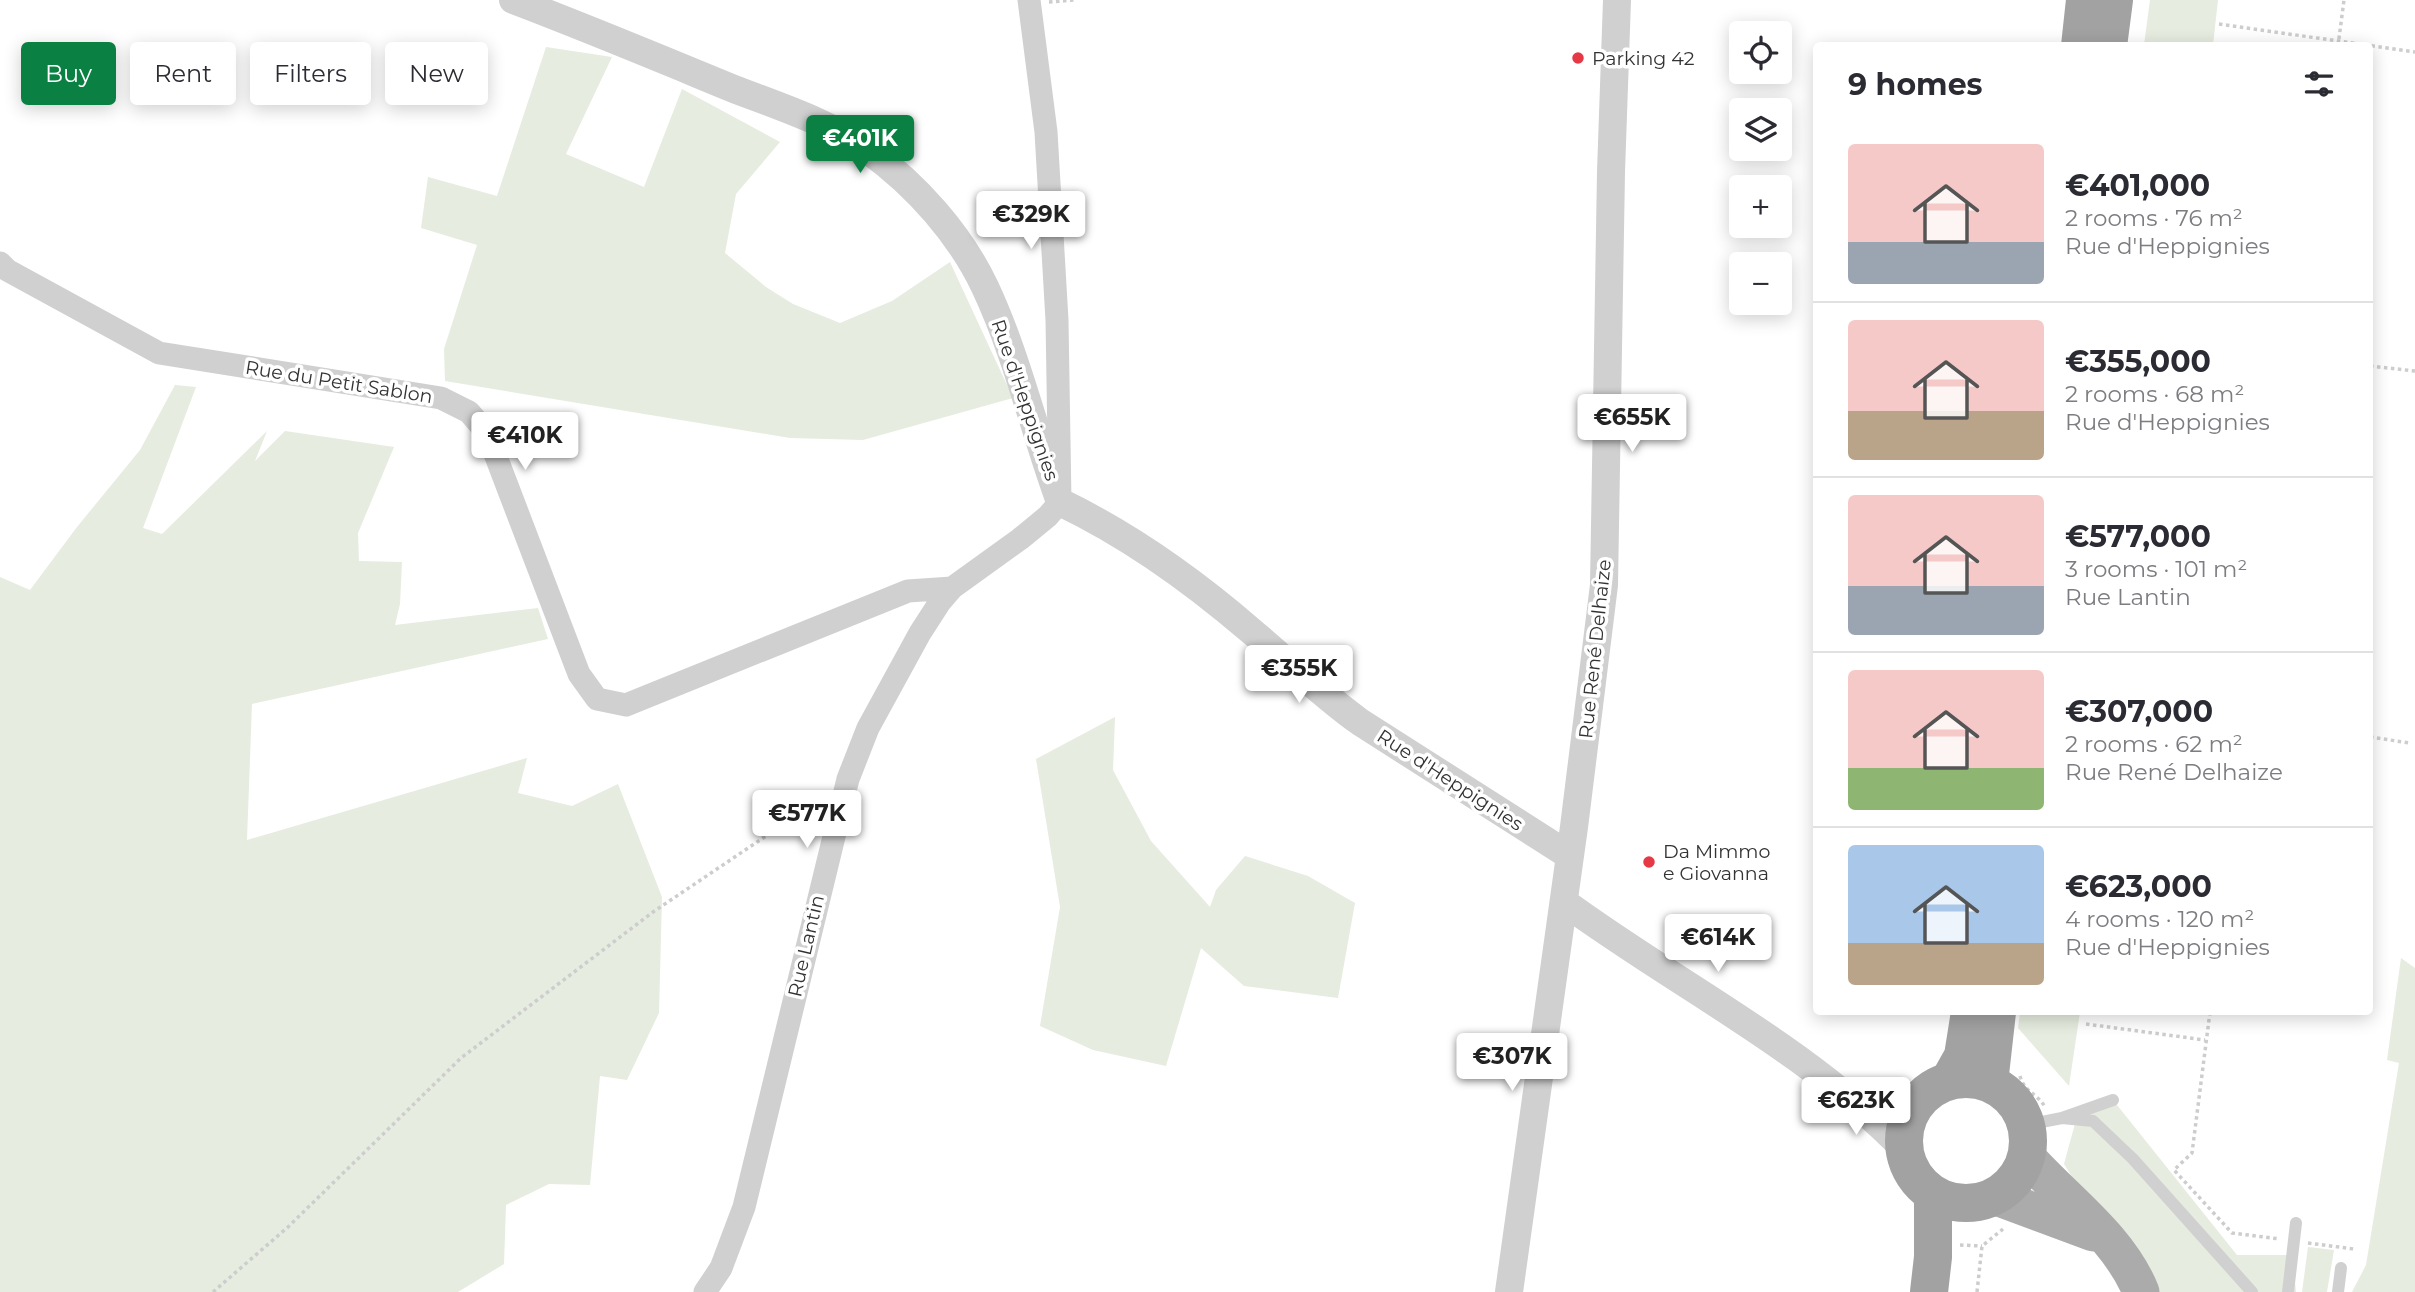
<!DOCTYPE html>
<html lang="en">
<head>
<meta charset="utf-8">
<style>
	:root { --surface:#fff; --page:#f2f2f3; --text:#2b2b33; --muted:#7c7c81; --line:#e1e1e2; --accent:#0b8043 }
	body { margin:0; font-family:Montserrat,sans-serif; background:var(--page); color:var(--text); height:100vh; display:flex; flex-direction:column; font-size:26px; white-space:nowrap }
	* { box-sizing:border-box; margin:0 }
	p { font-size:23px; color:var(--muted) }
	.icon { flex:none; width:38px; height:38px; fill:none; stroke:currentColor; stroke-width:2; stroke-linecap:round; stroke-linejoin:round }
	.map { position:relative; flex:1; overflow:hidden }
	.side { position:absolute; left:1813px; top:42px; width:560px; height:973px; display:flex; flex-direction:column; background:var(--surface); border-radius:7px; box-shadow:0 4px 18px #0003 }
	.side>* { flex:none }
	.banner { position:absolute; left:21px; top:42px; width:665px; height:63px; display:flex; gap:14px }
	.tools { position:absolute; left:1729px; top:21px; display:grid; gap:14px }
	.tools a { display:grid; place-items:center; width:63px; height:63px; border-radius:7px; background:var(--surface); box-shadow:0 4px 18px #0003; font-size:35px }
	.price { position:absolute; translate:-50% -60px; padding:0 16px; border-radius:7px; background:#fff; color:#222; font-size:23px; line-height:46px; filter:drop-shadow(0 2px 4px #0008) }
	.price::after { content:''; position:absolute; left:50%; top:42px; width:21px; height:16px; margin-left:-10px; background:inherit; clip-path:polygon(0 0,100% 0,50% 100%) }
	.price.current { background:var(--accent); color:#fff }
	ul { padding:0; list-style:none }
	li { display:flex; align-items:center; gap:21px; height:175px; padding:0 35px }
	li+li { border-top:2px solid var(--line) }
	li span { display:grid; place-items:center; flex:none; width:196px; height:140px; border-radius:7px; color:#555 }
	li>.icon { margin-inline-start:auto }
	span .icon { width:84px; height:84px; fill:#fffc; stroke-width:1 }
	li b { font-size:30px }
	h2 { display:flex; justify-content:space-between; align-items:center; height:84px; padding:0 35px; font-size:30px }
	.tag { padding:0 24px; border-radius:7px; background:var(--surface); box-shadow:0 4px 18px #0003; font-size:24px; line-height:63px }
	.tag.current { background:var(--accent); color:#fff }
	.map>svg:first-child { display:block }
	.green { fill:#e6ecdf }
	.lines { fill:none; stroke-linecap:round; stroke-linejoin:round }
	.path { stroke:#cdcdcd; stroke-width:3.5; stroke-dasharray:3.5 3.5; stroke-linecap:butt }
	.service { stroke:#d0d0d0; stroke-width:12 }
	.minor { stroke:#d0d0d0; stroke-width:23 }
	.tertiary { stroke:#d0d0d0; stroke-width:28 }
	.primary { stroke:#ababab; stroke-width:37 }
	.trunk { stroke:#a2a2a2; stroke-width:38 }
	.poi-dot { fill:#e63946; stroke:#fff; stroke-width:2.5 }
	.labels { text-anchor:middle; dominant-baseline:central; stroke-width:7; stroke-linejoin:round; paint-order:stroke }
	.poi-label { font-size:19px; fill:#333; stroke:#fff; text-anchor:start }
	.street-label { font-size:19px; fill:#333; stroke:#fff }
</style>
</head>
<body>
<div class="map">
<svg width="2415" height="1292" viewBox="0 0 2415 1292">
	<rect width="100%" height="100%" fill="#fff"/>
	<path class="green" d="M2150,0H2218L2213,45H2144Z
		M546,47L612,57L566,154L644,187L682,89L780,142L736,194L725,253L766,287L793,304L840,323L892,301L950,262L1013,398L863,440L790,438L445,381L444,349L477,245L421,228L428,177L497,196Z
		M175,385L196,387L143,528L162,534L267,431L255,461L285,431L394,447L358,533L359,561L402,562L400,604L395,625L538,608L548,639L252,704L247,840L527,758L518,793L572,806L618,784L662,897L659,1013L627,1080L600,1076L590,1185L549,1184L506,1205L504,1264L458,1292H0V577L30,590L77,527L140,450Z
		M1115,717L1113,770L1151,841L1210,907L1216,890L1245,856L1308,876L1355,903L1338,998L1244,986L1201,948L1166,1066L1093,1050L1040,1026L1060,907L1036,759Z
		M2401,958L2415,968V1292H2352L2366,1265L2399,1063L2387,1060Z
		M2020,1012H2080L2069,1086L2018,1028Z
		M2113,1100L2237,1255H2292L2296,1292H2143L2064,1164L2076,1120Z
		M2308,1247L2334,1250L2327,1292H2302Z"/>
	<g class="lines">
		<path class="path" d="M1049,2L1074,0
			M2219,24L2415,52
			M2338,46L2344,0
			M2370,366L2415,371
			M2370,737L2410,743
			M2210,1012L2192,1153L2174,1170L2232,1233L2280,1239
			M2086,1024L2205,1040
			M2020,1076C2024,1092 2038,1094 2045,1107
			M1897,1170L1907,1188
			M2308,1243L2354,1249
			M1960,1245L1982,1246
			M213,1292L288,1227L461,1058L653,912L821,799
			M1977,1292L1982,1246L2003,1229"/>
		<path class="service" d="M2062,1118L2093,1121L2133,1159L2252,1292
			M2026,1125L2062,1118L2113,1100
			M2288,1292L2296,1223
			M2338,1292L2341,1268"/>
		<path class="minor" d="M0,263L7,270L159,353L441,398L469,412L487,433L579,674L597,699L626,705L908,591L952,588
			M705,1292L721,1268L744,1207L848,779L868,728L920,633L940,602L952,588L1020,539L1048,516L1060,502L1057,320L1046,132L1029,0"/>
		<path class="tertiary" d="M513,0C587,28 661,59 734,89C778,106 831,123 869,151C916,185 960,234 985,287C1017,355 1034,431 1060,502C1129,535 1192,580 1250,630C1287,661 1321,694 1360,722L1570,856
			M1564,902C1677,985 1805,1047 1904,1149
			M1845,1092L1875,1098H1920
			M1509,1292L1574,827L1604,585L1611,172L1617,0"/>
		<path class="primary" d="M2027,1157C2065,1200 2119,1237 2141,1292
			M1996,1197L2093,1233"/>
		<path class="trunk" d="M2080,46L2085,0
			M2108,46L2114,0
			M1904 1141a62 62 0 1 1 124 0a62 62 0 1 1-124 0Z
			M1949,1081L1963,1056L1970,1012
			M1989,1083L1997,1012
			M1929,1292L1933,1257V1195"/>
	</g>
	<g class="poi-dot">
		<circle cx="1578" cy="58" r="7"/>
		<circle cx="1649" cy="862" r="7"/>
	</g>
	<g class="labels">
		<g class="poi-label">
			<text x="1592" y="58">Parking 42</text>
			<text x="1663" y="851">Da Mimmo<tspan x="1663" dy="22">e Giovanna</tspan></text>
		</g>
		<g class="street-label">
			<text transform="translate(339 382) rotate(9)">Rue du Petit Sablon</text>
			<text transform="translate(1025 400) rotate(71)">Rue d'Heppignies</text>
			<text transform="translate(1595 649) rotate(-84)">Rue René Delhaize</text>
			<text transform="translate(1450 780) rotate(33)">Rue d'Heppignies</text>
			<text transform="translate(806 946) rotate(-77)">Rue Lantin</text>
		</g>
	</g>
</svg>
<div class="tools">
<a><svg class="icon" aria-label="locate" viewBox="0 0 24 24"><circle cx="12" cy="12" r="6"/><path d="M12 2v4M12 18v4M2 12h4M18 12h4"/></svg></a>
<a><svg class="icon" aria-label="layers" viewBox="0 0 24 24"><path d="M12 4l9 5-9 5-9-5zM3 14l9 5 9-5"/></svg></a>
<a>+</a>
<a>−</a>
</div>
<b class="price current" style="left:860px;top:175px">€401K</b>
<b class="price" style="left:1031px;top:251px">€329K</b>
<b class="price" style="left:1632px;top:454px">€655K</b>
<b class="price" style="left:525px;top:472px">€410K</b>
<b class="price" style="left:1299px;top:705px">€355K</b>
<b class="price" style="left:807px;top:850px">€577K</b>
<b class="price" style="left:1718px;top:974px">€614K</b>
<b class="price" style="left:1512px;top:1093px">€307K</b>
<b class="price" style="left:1856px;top:1137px">€623K</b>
<div class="banner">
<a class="tag current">Buy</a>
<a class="tag">Rent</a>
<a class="tag">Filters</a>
<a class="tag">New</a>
</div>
<section class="side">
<h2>9 homes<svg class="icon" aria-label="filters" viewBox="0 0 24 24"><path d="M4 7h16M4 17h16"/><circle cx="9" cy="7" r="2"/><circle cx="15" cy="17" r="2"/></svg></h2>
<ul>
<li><span style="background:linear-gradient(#f6c9c9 70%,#9aa5b1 0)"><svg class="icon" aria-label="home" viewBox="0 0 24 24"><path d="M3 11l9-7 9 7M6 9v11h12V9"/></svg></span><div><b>€401,000</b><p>2 rooms · 76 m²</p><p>Rue d'Heppignies</p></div></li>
<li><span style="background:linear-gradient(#f6c9c9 65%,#b9a48a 0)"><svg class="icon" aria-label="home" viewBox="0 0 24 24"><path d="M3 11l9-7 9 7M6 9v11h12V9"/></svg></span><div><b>€355,000</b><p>2 rooms · 68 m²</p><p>Rue d'Heppignies</p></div></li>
<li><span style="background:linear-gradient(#f6c9c9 65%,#9aa5b1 0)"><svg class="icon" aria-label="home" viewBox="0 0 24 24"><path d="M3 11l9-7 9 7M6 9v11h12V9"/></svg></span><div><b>€577,000</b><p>3 rooms · 101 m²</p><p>Rue Lantin</p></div></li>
<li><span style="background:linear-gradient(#f6c9c9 70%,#8fb573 0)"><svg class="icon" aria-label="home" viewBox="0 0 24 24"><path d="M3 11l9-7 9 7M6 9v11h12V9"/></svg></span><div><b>€307,000</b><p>2 rooms · 62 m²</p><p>Rue René Delhaize</p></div></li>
<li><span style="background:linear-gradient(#a9c7e8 70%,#b9a48a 0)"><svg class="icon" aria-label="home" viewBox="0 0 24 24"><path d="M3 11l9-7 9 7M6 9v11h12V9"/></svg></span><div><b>€623,000</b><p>4 rooms · 120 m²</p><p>Rue d'Heppignies</p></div></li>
</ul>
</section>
</div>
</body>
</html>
